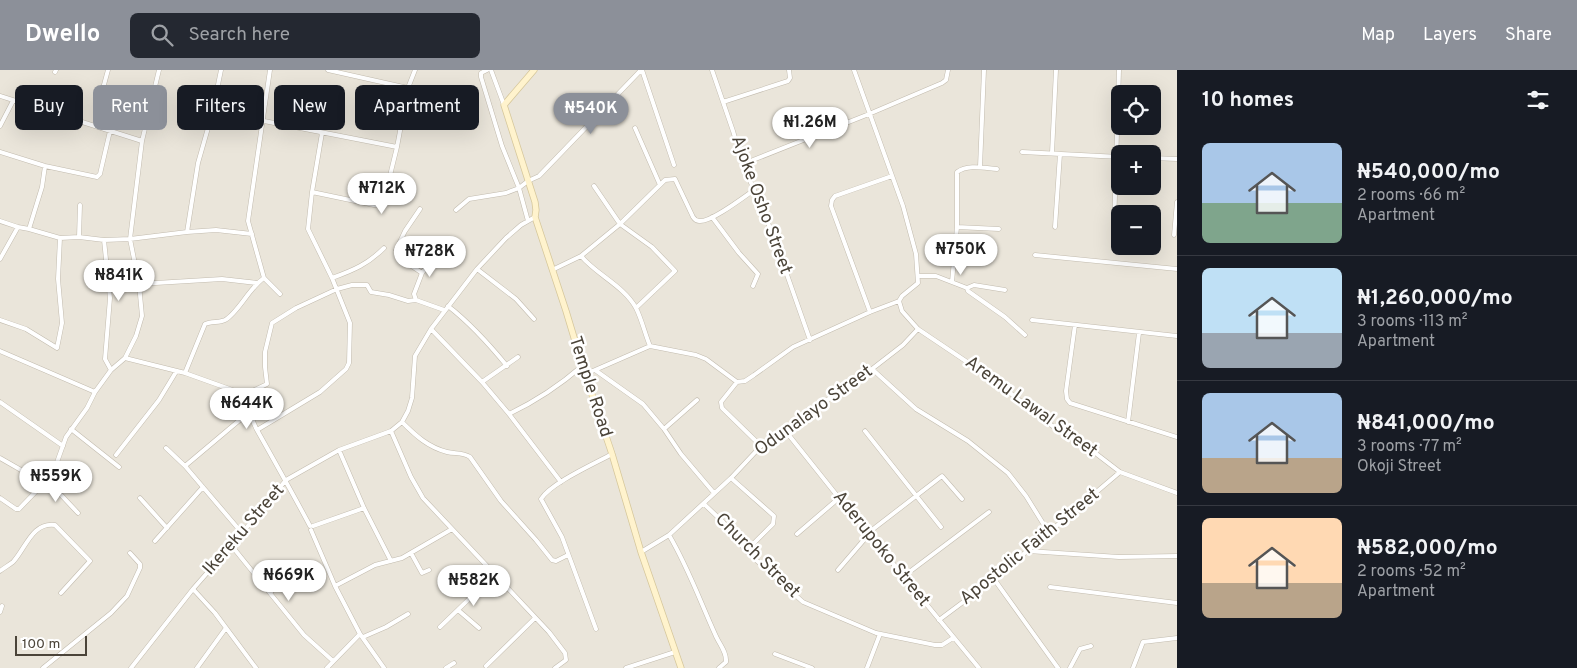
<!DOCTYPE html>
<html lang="en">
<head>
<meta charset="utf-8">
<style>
	:root { --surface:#171b24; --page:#242831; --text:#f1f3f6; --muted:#9ea1a6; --line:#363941; --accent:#8c9099 }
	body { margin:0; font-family:Overpass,sans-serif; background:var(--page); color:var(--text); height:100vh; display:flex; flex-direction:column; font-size:19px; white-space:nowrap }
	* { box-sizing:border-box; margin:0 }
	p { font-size:16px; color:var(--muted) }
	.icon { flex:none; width:28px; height:28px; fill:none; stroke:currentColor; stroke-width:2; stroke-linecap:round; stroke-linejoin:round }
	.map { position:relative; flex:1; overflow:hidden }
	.side { display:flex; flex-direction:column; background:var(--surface); width:400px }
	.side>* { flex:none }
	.hud { position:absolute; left:15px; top:15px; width:475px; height:45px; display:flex; gap:10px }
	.controls { position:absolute; left:1111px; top:15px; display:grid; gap:10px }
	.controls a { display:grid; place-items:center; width:50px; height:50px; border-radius:8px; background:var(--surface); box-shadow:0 5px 20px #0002; font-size:25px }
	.scale { position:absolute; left:15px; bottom:12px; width:72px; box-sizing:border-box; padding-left:5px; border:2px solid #4b4439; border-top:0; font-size:14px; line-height:18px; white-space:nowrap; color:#4b4439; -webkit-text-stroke:4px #fff; paint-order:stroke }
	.price { position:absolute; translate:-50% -42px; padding:0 11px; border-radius:18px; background:#fff; color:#222; font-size:16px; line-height:32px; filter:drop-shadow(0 1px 2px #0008) }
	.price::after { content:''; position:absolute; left:50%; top:30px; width:15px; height:11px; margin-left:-8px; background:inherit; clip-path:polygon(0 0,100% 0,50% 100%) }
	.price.selected { background:var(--accent); color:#fff }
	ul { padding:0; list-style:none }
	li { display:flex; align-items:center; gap:15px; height:125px; padding:0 25px }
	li+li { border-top:1px solid var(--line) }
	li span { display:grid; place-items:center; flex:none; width:140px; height:100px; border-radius:8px; color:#555 }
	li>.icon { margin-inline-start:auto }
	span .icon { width:60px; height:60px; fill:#fffc; stroke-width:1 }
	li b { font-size:21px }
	h2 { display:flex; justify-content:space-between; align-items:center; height:60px; padding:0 25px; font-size:21px }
	.pill { padding:0 18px; border-radius:8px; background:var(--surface); box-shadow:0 5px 20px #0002; font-size:18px; line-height:45px }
	.pill.selected { background:var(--accent); color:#fff }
	header { display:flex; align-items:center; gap:30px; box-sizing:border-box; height:70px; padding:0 25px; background:var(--accent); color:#fff }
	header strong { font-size:24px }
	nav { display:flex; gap:28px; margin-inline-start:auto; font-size:18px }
	.search { width:350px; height:45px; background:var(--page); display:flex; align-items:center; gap:12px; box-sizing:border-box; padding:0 18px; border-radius:8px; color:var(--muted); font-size:19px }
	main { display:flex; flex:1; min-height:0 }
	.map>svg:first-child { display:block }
	.residential { fill:#eae5da; fill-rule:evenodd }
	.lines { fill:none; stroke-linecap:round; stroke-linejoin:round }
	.street-casing { stroke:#c2bbae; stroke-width:5 }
	.secondary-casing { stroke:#d6c79b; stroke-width:7 }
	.street { stroke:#fff; stroke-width:4 }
	.secondary { stroke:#fff3cd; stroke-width:5.5 }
	.labels { text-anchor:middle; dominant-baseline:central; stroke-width:5; stroke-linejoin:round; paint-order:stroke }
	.street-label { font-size:18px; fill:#4b4439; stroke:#fff }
</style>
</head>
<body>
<header>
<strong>Dwello</strong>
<div class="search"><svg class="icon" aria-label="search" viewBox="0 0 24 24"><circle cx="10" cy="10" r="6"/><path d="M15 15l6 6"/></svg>Search here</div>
<nav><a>Map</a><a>Layers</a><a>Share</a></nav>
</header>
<main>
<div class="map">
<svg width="1177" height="598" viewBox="0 0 1177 598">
	<rect width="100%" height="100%" fill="#f6f3ec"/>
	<path class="residential" d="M0,0H1177V598H0ZM1120,24H1152V56H1120ZM1120,84H1152V116H1120ZM1120,144H1152V176H1120Z"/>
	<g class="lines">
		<g class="street-casing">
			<path id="street" d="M270,0L248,151L264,208L280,224
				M328,0L408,18
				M487,0L481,3V7L502,76L519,118L528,151
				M491,0L504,35
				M642,0L674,95
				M712,0L733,61L743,94L773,165L810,270
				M55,2L56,0
				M102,22L108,0
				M0,26L142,71
				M723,32L788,11L790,8L789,0
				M264,51L397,77
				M0,56L13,31
				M635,58L660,115
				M0,82L45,96L97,107L100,104L110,61
				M1022,82L1120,87
				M1052,83L1056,0
				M1152,88L1177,89
				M743,94L869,44L942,13L946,10L948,0
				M980,97L984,0
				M594,116L620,154L652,177L675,201L636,238
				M312,122L374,135L381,136L383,134L397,77L408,18L415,0
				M80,135L79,167L104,170L130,169L187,162L216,160L252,164
				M420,139L405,161L396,180C399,190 414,197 422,203
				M456,140L469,129L506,123L519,118L528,111L539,106L641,0
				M712,147L739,183L758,204L753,216
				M0,151L18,157L0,189
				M18,157L29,159L60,168
				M957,157L999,159
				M1055,157L1060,84
				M1114,157L1119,0
				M29,159L42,117L45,96
				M187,162L198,93L212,44L221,0
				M1174,165L1177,132
				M104,170L110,228L105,289L111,300
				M1035,185L1177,199
				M581,186C597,205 624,216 636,238C642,250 645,264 650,276
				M477,199L516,229L534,249
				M552,200L581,186L620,154L665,110L675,109L693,147C695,150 696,151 699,151C710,153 744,127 754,120
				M918,206H936L967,218L974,215L1005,220
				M332,208C354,200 368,194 384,178
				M952,212L957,157V102C968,94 984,98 997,99
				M139,214L222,209L257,213
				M967,218L968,221L1005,247L1025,265
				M899,231L902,241L918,259L991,308L1055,358L1090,379L1120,402L1177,423
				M448,236C470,253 489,274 507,296
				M444,240L416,230L414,224L422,203L448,170
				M870,242L831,136L832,130L835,126L892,106
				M0,250L26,259L57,278L62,253L58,209L60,168L79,167
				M1032,250L1177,266
				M1075,255L1066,321L1067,329L1070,333L1177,367
				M431,259L482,312L509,344L561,412
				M0,281L95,322L111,300L125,288L185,303L238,322C246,329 251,349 257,360C275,392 293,424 310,456
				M125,288L136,266L142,246L139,214L130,169L142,71L159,0
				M872,299L916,339L968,371L1008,403L1026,426L1049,463
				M595,300L650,276L696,285L706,289L737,312
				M185,303L205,254C212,251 219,253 225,250C238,243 249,218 264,208
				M585,304L595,300L643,334L664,359L681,384L714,423
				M482,312L518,287
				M242,326L267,314L265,297V282L272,253L296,238L337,219L352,215H367L371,222L389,225L408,231L416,230
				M0,332L63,376
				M509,344C536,331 559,316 582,296
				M402,352C416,366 428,377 447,382C455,384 463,382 470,387L501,431L536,470L552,490L556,491L568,485
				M1128,352L1139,263
				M71,359L119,397
				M664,359L697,330
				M784,359L839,428L979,598
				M257,360L320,322L346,299L349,293L350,253L332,208L308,159L312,122L322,63
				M391,361L411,407L423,428L549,562L565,583L566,590L555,598
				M865,361L941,457
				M761,376L722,338L721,332L737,312L745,311L754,305L793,277L870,242L899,231L902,226L918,213L916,184L903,136L854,0
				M166,378L185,396L242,463
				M339,380L364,438L391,491
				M116,385L159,330L176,302
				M0,388L21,400
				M185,396L248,343
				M731,408L774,446L773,454L746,481
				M47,410L78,443
				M0,428L16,439H19L47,410L56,395L66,367L87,338L95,322
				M140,428L167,458
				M704,434L723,452L746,481L803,532L876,563L935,575H942L953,568
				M313,456L364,438
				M311,460L335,516L360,564L384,598
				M868,463L942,406L962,429
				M797,464L839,428
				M669,465C688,497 700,531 715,564C719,574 727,582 726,592L719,598
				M155,471L203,417
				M231,475L304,565L333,591
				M1028,481L1119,487L1177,486
				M641,482L669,465L731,408L761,376L872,299L903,275L918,259
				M411,483L422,503L429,500
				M838,500L869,464
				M0,501C4,498 9,495 13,492C26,478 32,452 55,455L90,491L61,523
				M904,506L989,442
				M994,509L1058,598
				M335,516L375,495L402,488L452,459
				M1050,517L1177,533
				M193,519L215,543L256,598
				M270,523L295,496
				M458,540L479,558
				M0,542L2,536
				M939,550L994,509L1120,402
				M440,557L495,504
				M596,559L562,467L541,429C551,413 594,394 612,384
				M363,567L386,557L408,544
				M775,584L812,598
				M486,596L535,548
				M43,598L111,543L127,526L140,498V494L130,483
				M131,598L193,519L242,463L286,410L339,380L391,361L402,352L408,341L412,328L415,286L431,259L477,199L506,168L521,155L535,147
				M197,598L226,558
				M327,598L360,564
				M446,598L454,593
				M626,598L675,582
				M867,598L880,564
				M1070,598L1080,579L1091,576
				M1133,598L1143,572L1177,568"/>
		</g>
		<g class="secondary-casing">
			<path id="secondary" d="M534,0L504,35L535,132L536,140L535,147L566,241L585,304L612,384L641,482L681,598"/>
		</g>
		<use href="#street" class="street"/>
		<use href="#secondary" class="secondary"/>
	</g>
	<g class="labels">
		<g class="street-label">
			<text transform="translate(761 135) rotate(70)">Ajoke Osho Street</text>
			<text transform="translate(590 317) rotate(72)">Temple Road</text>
			<text transform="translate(1031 337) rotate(36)">Aremu Lawal Street</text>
			<text transform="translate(814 341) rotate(-36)">Odunalayo Street</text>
			<text transform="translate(244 460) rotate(-49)">Ikereku Street</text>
			<text transform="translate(1030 477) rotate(-39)">Apostolic Faith Street</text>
			<text transform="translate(881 479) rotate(51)">Aderupoko Street</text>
			<text transform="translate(757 486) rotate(45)">Church Street</text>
		</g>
	</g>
</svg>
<div class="controls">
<a><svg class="icon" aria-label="locate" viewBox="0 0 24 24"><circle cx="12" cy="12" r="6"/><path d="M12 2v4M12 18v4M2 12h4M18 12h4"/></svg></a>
<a>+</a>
<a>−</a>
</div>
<div class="scale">100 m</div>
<b class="price selected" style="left:591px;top:65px">₦540K</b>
<b class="price" style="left:810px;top:79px">₦1.26M</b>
<b class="price" style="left:382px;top:145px">₦712K</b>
<b class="price" style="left:961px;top:206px">₦750K</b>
<b class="price" style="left:430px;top:208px">₦728K</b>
<b class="price" style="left:119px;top:232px">₦841K</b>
<b class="price" style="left:247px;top:360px">₦644K</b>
<b class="price" style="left:56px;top:433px">₦559K</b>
<b class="price" style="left:289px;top:532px">₦669K</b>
<b class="price" style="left:474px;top:537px">₦582K</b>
<div class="hud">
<a class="pill">Buy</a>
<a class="pill selected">Rent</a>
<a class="pill">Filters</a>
<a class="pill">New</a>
<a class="pill">Apartment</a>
</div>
</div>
<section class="side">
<h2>10 homes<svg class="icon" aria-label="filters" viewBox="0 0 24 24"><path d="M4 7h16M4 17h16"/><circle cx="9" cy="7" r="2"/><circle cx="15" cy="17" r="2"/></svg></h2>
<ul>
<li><span style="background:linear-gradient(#a9c7e8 60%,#7fa58c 0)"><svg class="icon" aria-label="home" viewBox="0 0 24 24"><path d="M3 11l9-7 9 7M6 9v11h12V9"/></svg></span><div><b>₦540,000/mo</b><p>2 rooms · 66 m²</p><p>Apartment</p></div></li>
<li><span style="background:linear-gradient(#bfe0f5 65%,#9aa5b1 0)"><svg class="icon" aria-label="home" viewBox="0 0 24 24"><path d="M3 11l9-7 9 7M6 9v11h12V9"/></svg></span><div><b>₦1,260,000/mo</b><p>3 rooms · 113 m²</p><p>Apartment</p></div></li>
<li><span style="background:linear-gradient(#a9c7e8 65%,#b9a48a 0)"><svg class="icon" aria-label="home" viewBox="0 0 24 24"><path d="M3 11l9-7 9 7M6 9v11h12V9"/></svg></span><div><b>₦841,000/mo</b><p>3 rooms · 77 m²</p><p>Okoji Street</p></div></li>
<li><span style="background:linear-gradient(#ffd9b3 65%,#b9a48a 0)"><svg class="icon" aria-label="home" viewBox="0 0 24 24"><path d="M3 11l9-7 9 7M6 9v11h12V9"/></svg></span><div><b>₦582,000/mo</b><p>2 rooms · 52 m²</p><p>Apartment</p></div></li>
</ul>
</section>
</main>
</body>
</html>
